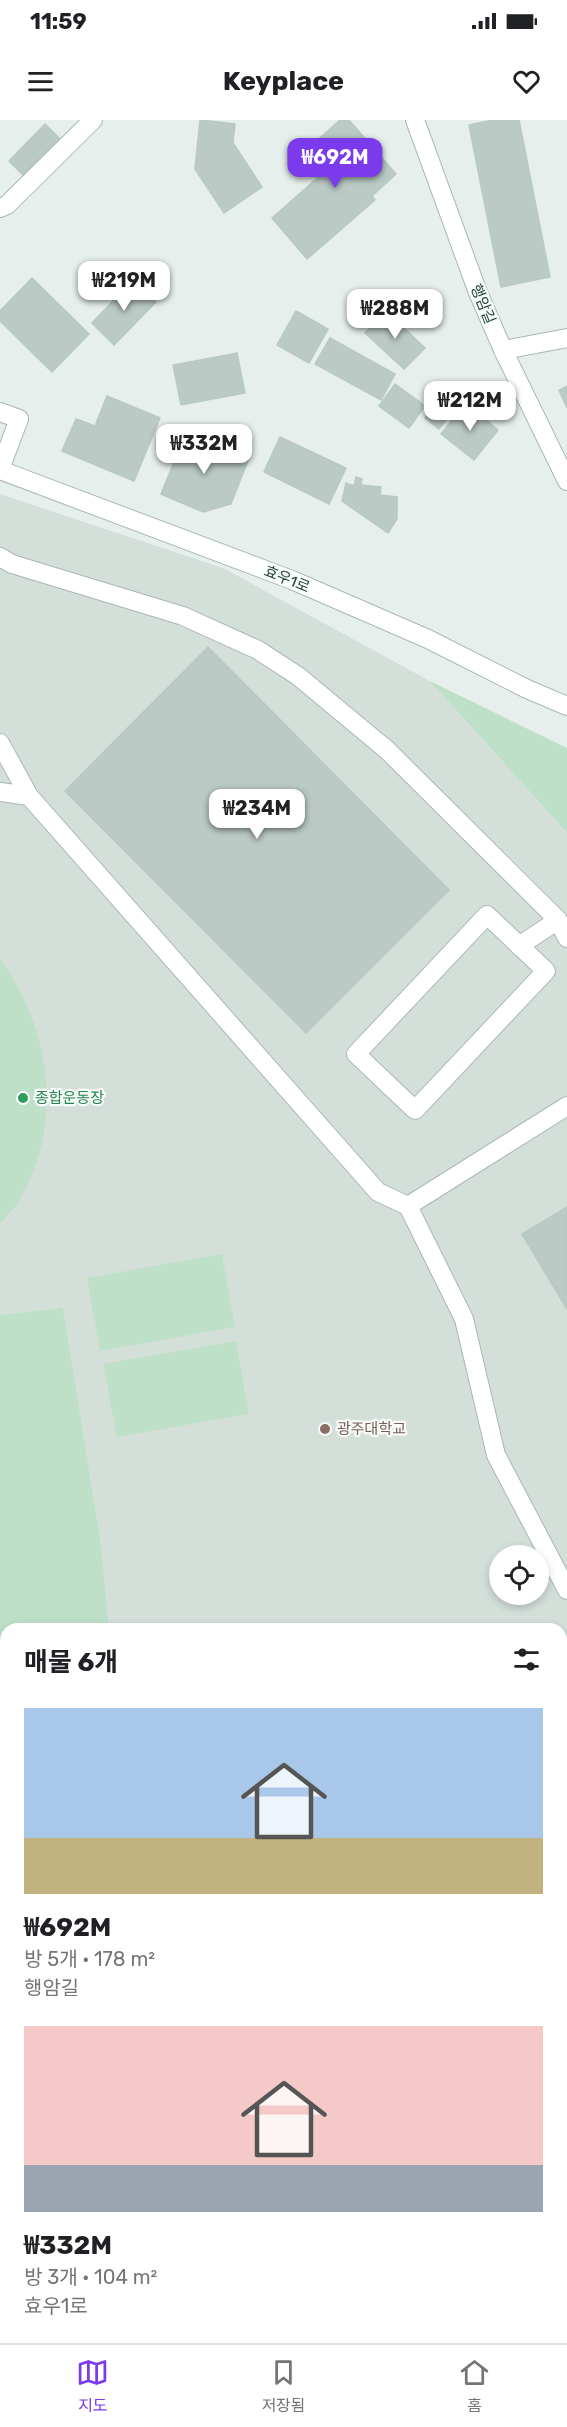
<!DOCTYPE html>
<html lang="ko">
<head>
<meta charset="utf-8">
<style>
	:root { --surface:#fff; --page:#f6f6f6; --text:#202124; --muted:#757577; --line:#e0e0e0; --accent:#7c3aed }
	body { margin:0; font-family:Rubik,"Noto Sans KR",sans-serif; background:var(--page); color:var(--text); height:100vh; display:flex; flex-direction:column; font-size:22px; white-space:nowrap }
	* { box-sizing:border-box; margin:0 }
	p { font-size:20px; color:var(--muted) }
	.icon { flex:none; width:33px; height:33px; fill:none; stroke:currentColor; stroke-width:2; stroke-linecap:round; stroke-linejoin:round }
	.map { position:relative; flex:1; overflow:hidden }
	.details { position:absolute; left:0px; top:1503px; width:567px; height:720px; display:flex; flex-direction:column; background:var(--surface); border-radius:18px 18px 0 0; box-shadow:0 3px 9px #0003 }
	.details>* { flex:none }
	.buttons { position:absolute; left:489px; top:1425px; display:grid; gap:12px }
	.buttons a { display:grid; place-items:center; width:60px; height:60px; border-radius:50%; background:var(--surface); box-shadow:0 3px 9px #0003; font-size:30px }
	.price { position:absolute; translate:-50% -51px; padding:0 14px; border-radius:12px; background:#fff; color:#222; font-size:20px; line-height:39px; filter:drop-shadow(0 2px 3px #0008) }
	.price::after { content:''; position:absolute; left:50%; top:36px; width:18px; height:14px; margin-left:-9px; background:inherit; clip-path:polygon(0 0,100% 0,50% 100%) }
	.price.on { background:var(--accent); color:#fff }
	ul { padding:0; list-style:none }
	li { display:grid; align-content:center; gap:12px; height:318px; padding:0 24px }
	li span { display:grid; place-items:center; height:186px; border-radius:0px; color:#555 }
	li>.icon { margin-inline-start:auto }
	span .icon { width:108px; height:108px; fill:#fffc; stroke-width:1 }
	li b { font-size:26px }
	h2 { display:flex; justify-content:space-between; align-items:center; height:72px; padding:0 24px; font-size:26px }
	.status { display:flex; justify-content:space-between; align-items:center; height:42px; padding:0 30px; background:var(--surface); direction:ltr }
	.status svg { height:16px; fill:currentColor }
	header { display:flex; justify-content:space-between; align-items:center; height:78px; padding:0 24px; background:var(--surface); font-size:27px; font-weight:700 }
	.dock { display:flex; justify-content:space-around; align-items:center; height:84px; border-top:2px solid var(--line); background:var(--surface); font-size:16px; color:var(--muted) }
	.dock a { display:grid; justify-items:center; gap:3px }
	.dock .on { color:var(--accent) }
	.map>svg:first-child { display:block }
	.built { fill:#d4dfda; fill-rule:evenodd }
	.green { fill:#bfe0c8 }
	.building { fill:#bbcac4; stroke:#b8c9c2; stroke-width:1.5 }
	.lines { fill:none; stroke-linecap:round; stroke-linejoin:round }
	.service-casing { stroke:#a8b8b2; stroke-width:20 }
	.pedestrian-casing { stroke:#a8b8b2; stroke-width:20 }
	.minor-casing { stroke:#a8b8b2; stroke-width:20 }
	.service { stroke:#fff; stroke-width:18 }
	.pedestrian { stroke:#fff; stroke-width:18 }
	.minor { stroke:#fff; stroke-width:18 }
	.leisure-dot { fill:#2e9e5b; stroke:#f7fbf9; stroke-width:2 }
	.education-dot { fill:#8d6e63; stroke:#f7fbf9; stroke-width:2 }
	.labels { text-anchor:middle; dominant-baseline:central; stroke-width:4.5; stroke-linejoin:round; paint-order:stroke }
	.street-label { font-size:15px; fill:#24423a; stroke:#f7fbf9 }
	.leisure-label { font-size:15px; fill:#27864d; stroke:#f7fbf9; text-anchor:start }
	.education-label { font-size:15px; fill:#785e54; stroke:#f7fbf9; text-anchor:start }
</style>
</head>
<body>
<div class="status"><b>11:59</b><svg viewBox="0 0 49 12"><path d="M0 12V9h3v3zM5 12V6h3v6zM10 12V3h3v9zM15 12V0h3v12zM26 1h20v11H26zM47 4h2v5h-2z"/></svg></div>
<header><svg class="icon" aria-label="menu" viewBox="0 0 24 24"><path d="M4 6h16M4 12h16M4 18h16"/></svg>Keyplace<svg class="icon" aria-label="heart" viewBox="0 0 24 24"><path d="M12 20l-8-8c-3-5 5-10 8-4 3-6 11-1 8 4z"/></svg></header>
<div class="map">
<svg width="567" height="2223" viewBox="0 0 567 2223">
	<rect width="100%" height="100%" fill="#e6efeb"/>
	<path class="built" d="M0,374L223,448L430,561L567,713V2021L561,2019V1509H109L101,1423L63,1189L0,1195ZM500,1436H538V1474H500Z"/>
	<path class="green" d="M430,561L567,628V713Z
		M0,839C51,907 65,1007 18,1082C14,1090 6,1096 0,1103Z
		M222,1134L235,1207L100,1231L87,1158Z
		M63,1188L101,1423L109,1509H6V2175L0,2156V1195Z
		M236,1221L249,1294L117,1317L103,1244Z
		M561,2019L567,2021V2124L561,2126Z
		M20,2217H396L397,2223H24Z"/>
	<path class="building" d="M200,0L235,4L233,23L262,67L224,93L195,49Z
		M340,0H349L396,54L372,76L375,80L307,139L272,98L332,45L313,24Z
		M493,0H519L550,157L501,167L469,5Z
		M45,4L61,20L24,56L9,41Z
		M32,158L89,214L52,252L0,201V191Z
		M133,160L156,182L114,225L92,203Z
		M296,191L328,209L309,243L277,225Z
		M386,191L425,228L404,249L365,213Z
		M330,218L395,254L381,280L315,244Z
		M237,233L245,273L181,285L173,245Z
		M395,264L425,286L409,308L379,286Z
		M452,265L465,276L439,309L425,298Z
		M567,266V288L559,270Z
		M107,276L160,298L134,361L62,331L76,299L95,306Z
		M466,283L498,310L474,340L441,314Z
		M186,312L249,338L231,384L203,392L161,374Z
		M280,317L346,348L329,384L264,352Z
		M356,357L362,359L361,365L381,367L380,375L397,377V399L388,413L342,381L346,363L354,366Z
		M208,527L449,770L306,913L65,671Z
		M567,1087V1189L522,1114Z
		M567,2198V2223H530L531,2217H561V2200Z"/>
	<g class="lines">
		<g class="service-casing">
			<path id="service" d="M0,88L7,85L93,0
				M0,292L19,299L0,349
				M0,437L12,444L183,496L258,530L298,556L387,630L558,800L567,818
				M0,623L29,676L378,1072L408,1086L464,1199L496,1335L567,1470
				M0,672L29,676
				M487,795L546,851L415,990L356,934Z
				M519,826L558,800
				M408,1086L567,986"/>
		</g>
		<g class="pedestrian-casing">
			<path id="pedestrian" d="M503,230L567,218"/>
		</g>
		<g class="minor-casing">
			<path id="minor" d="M415,0L477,170L503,230L567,361
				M0,350L292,460L428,519L527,569L567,586
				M561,2158L567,2156
				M503,2217L505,2223"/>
		</g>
		<use href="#service" class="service"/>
		<use href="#pedestrian" class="pedestrian"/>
		<use href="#minor" class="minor"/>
	</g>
	<circle class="leisure-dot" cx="23" cy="978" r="6"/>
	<circle class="education-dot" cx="325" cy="1309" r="6"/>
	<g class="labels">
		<g class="street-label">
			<text transform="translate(483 184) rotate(68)">행암길</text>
			<text transform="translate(287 459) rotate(22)">효우1로</text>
		</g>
		<g class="leisure-label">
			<text x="35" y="978">종합운동장</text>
		</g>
		<g class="education-label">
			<text x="337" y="1309">광주대학교</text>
		</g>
	</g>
</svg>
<div class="buttons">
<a><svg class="icon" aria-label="locate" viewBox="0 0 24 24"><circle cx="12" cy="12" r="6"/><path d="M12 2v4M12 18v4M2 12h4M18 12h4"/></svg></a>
</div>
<b class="price on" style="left:335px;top:69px">₩692M</b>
<b class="price" style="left:124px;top:192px">₩219M</b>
<b class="price" style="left:395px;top:220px">₩288M</b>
<b class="price" style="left:470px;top:312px">₩212M</b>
<b class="price" style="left:204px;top:355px">₩332M</b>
<b class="price" style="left:257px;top:720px">₩234M</b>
<section class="details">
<h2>매물 6개<svg class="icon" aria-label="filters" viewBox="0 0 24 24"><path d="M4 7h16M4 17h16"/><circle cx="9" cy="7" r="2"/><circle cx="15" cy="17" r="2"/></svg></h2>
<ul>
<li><span style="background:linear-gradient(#a9c7e8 70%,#c2b280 0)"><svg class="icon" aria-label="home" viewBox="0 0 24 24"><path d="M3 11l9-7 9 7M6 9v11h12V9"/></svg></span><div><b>₩692M</b><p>방 5개 · 178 m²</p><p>행암길</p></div></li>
<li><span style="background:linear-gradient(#f6c9c9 75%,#9aa5b1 0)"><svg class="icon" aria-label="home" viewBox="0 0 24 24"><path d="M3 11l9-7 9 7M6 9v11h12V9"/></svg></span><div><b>₩332M</b><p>방 3개 · 104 m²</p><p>효우1로</p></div></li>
</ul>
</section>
</div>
<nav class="dock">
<a class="on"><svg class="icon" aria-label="map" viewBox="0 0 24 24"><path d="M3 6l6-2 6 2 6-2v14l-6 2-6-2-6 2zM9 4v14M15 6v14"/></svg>지도</a>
<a><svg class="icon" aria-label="saved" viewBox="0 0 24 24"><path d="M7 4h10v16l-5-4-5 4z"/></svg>저장됨</a>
<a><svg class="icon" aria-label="home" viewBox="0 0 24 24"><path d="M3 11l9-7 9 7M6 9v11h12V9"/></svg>홈</a>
</nav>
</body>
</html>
